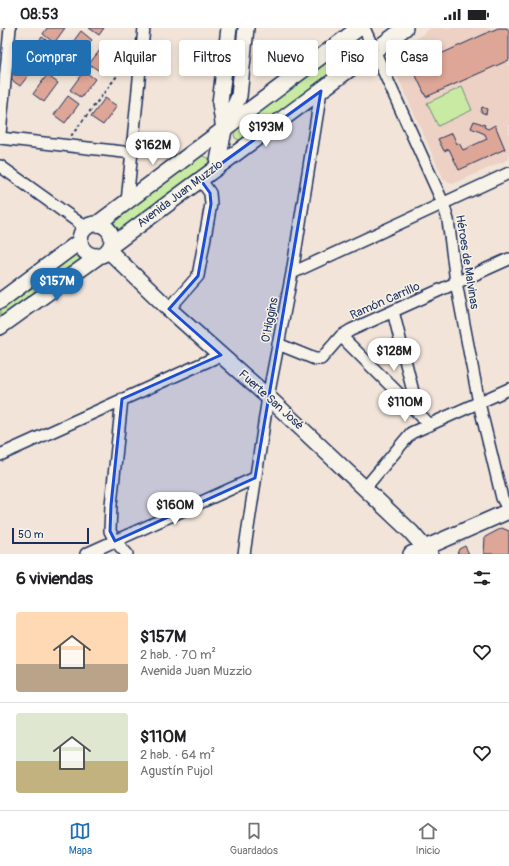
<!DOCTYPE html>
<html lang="es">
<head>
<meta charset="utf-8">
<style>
	:root { --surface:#fff; --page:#f2f2f2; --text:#202124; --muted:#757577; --line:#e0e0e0; --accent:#1f6fb2 }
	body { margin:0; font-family:Pangolin,sans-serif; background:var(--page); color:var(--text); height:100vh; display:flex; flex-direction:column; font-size:15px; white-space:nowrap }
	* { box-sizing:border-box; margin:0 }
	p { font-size:13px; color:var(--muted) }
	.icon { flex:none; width:22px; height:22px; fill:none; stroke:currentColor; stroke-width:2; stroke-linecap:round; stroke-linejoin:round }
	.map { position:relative; height:526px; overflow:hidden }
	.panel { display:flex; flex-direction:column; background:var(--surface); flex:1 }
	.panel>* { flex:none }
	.banner { position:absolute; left:12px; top:12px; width:485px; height:36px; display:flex; gap:8px }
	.scale { position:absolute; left:12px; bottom:10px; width:77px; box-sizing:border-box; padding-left:4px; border:2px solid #1b2f5e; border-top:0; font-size:11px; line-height:14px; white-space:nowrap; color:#1b2f5e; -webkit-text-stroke:3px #f7f3e8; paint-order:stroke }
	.price { position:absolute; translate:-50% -34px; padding:0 9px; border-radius:14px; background:#fff; color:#222; font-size:13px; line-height:26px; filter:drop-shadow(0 1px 2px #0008) }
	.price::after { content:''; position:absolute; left:50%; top:24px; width:12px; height:9px; margin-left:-6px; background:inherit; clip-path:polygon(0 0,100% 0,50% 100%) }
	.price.selected { background:var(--accent); color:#fff }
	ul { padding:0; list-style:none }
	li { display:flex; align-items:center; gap:12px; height:100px; padding:0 16px }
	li+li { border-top:1px solid var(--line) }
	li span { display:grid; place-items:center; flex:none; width:112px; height:80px; border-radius:4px; color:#555 }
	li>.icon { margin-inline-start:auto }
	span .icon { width:48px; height:48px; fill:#fffc; stroke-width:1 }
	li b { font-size:17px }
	h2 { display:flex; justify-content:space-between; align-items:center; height:48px; padding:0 16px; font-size:17px }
	.chip { padding:0 14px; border-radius:4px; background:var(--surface); box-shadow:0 2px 6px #0003; font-size:14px; line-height:36px }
	.chip.selected { background:var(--accent); color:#fff }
	.status { display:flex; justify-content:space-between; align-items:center; height:28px; padding:0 20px; background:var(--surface); direction:ltr }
	.status svg { height:11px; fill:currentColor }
	.menu { display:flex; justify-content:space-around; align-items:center; height:56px; border-top:1px solid var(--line); background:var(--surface); font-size:11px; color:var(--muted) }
	.menu a { display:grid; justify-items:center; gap:2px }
	.menu .selected { color:var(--accent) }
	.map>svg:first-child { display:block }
	.built { fill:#ecd1c4 }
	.green { fill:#c9eaa3; stroke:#728c80 }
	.building { fill:#dda696; stroke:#1b2f5e }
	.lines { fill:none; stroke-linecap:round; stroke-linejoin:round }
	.street-casing { stroke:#1b2f5e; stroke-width:14 }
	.secondary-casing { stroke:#1b2f5e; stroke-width:18 }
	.path { stroke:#1b2f5e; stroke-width:2; stroke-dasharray:3 3; stroke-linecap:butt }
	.street { stroke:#f7f3e8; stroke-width:11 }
	.secondary { stroke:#f7f3e8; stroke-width:15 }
	.marked { fill:#1d4ed8; fill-opacity:0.2; stroke:#1d4ed8; stroke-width:3; stroke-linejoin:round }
	.labels { text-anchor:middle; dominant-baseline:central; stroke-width:3; stroke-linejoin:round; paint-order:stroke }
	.street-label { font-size:12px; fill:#1b2f5e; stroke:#f7f3e8 }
</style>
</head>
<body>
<div class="status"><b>08:53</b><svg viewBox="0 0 49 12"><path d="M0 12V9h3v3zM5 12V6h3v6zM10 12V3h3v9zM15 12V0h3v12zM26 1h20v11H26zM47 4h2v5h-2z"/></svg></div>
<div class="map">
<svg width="509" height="526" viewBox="0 0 509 526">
	<rect width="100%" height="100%" fill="#f2e4d8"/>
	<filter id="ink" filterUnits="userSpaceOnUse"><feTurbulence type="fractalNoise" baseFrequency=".025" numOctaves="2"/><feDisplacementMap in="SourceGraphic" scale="8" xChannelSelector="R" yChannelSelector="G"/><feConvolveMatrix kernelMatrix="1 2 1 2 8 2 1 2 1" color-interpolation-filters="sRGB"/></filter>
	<g filter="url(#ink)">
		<path class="built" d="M431,0H509V131L453,156L444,152L392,36L395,27Z"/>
		<path class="green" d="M235,0H240L231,78L226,77Z
			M352,15L358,17L359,24L243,111L239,112L235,110L234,106L236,102Z
			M462,59L472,82L438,98L427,75Z
			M202,128L209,130L208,137L115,205L113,201L109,197Z
			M77,221L80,226L84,229L0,293V280Z"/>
		<path class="building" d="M47,0H65L54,15L43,6Z
			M89,0H104L99,7Z
			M498,0H507L509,3V32L426,69L412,39Z
			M81,3L92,12L78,30L67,22Z
			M42,9L53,17L39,36L28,27Z
			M104,17L115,26L101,44L89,36Z
			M23,31L35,39L20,58L9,50Z
			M84,43L95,51L81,70L70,62Z
			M47,47L58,55L44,74L33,66Z
			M68,68L79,76L65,95L54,87Z
			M105,70L117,78L103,97L91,89Z
			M482,79L487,81L486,86L481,84Z
			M474,93L485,97L484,99L488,101L495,97L505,121L459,142L449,121L444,123L438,111L452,105L457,116L459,115L463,122L487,111L485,106L471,100Z
			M502,500L509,503V526H484L485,509Z
			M465,518L469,526H457L459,521Z"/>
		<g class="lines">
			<g class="street-casing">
				<path id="street" d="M364,0L443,175L448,192L456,254L479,375L502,470L509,483
					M0,106L10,0
					M0,110L132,125
					M0,138L85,199
					M127,174L144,0
					M292,245L509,145
					M169,281L198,248L211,176L210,165L200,151
					M393,283L418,384
					M341,308L430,397
					M278,316L315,331H321L341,308L351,302L509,231
					M122,371L111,477L110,503L115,513L127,526
					M0,427L221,327
					M365,460L411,405L509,361
					M86,526L255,450
					M244,526L268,369L292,245L321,63"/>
			</g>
			<g class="secondary-casing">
				<path id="secondary" d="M224,102L220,75L229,0
					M217,138L224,102L239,68L246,0
					M80 212a16 16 0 1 1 32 0a16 16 0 1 1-32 0Z
					M97,196L359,0
					M111,218L405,0
					M108,222L169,281L268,369L411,504L430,526
					M0,273L79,214
					M0,299L99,228
					M411,526L509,483"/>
			</g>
			<path class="path" d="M71,108L130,31"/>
			<use href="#street" class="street"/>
			<use href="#secondary" class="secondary"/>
		</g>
	</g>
	<path class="marked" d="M321,63L255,450L115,513L110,503L111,477L122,371L221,327L169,281L198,248L211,176L210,165L200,151Z"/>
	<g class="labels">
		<g class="street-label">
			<text transform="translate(180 166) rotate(-37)">Avenida Juan Muzzio</text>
			<text transform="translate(467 234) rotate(81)">Héroes de Malvinas</text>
			<text transform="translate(385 273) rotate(-24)">Ramón Carrillo</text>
			<text transform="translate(270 292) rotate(-79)">O'Higgins</text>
			<text transform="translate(271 372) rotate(42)">Fuerte San José</text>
		</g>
	</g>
</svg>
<div class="scale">50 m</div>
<b class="price" style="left:266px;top:120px">$193M</b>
<b class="price" style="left:153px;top:138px">$162M</b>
<b class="price selected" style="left:57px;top:274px">$157M</b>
<b class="price" style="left:394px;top:344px">$128M</b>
<b class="price" style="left:405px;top:395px">$110M</b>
<b class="price" style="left:175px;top:498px">$160M</b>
<div class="banner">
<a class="chip selected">Comprar</a>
<a class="chip">Alquilar</a>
<a class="chip">Filtros</a>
<a class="chip">Nuevo</a>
<a class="chip">Piso</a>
<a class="chip">Casa</a>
</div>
</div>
<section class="panel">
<h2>6 viviendas<svg class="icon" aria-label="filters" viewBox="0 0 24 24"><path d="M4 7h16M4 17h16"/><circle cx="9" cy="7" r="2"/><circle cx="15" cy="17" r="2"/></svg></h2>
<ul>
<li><span style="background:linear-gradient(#ffd9b3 65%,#b9a48a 0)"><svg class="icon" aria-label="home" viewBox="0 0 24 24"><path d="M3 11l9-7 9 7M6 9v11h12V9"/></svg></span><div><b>$157M</b><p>2 hab. · 70 m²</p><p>Avenida Juan Muzzio</p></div><svg class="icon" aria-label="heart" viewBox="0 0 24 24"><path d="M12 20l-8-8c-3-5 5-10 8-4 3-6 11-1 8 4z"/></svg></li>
<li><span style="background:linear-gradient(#dfe7d0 60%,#c2b280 0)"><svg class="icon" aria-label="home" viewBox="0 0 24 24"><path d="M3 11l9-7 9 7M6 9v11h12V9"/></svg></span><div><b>$110M</b><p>2 hab. · 64 m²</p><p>Agustín Pujol</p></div><svg class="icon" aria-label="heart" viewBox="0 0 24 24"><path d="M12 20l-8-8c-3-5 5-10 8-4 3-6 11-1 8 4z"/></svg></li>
</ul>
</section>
<nav class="menu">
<a class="selected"><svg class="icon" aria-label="map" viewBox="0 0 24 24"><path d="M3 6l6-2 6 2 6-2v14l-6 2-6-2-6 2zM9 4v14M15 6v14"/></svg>Mapa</a>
<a><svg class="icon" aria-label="saved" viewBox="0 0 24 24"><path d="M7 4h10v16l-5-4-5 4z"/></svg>Guardados</a>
<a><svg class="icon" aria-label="home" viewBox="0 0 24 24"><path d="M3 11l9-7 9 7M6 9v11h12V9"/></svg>Inicio</a>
</nav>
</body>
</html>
